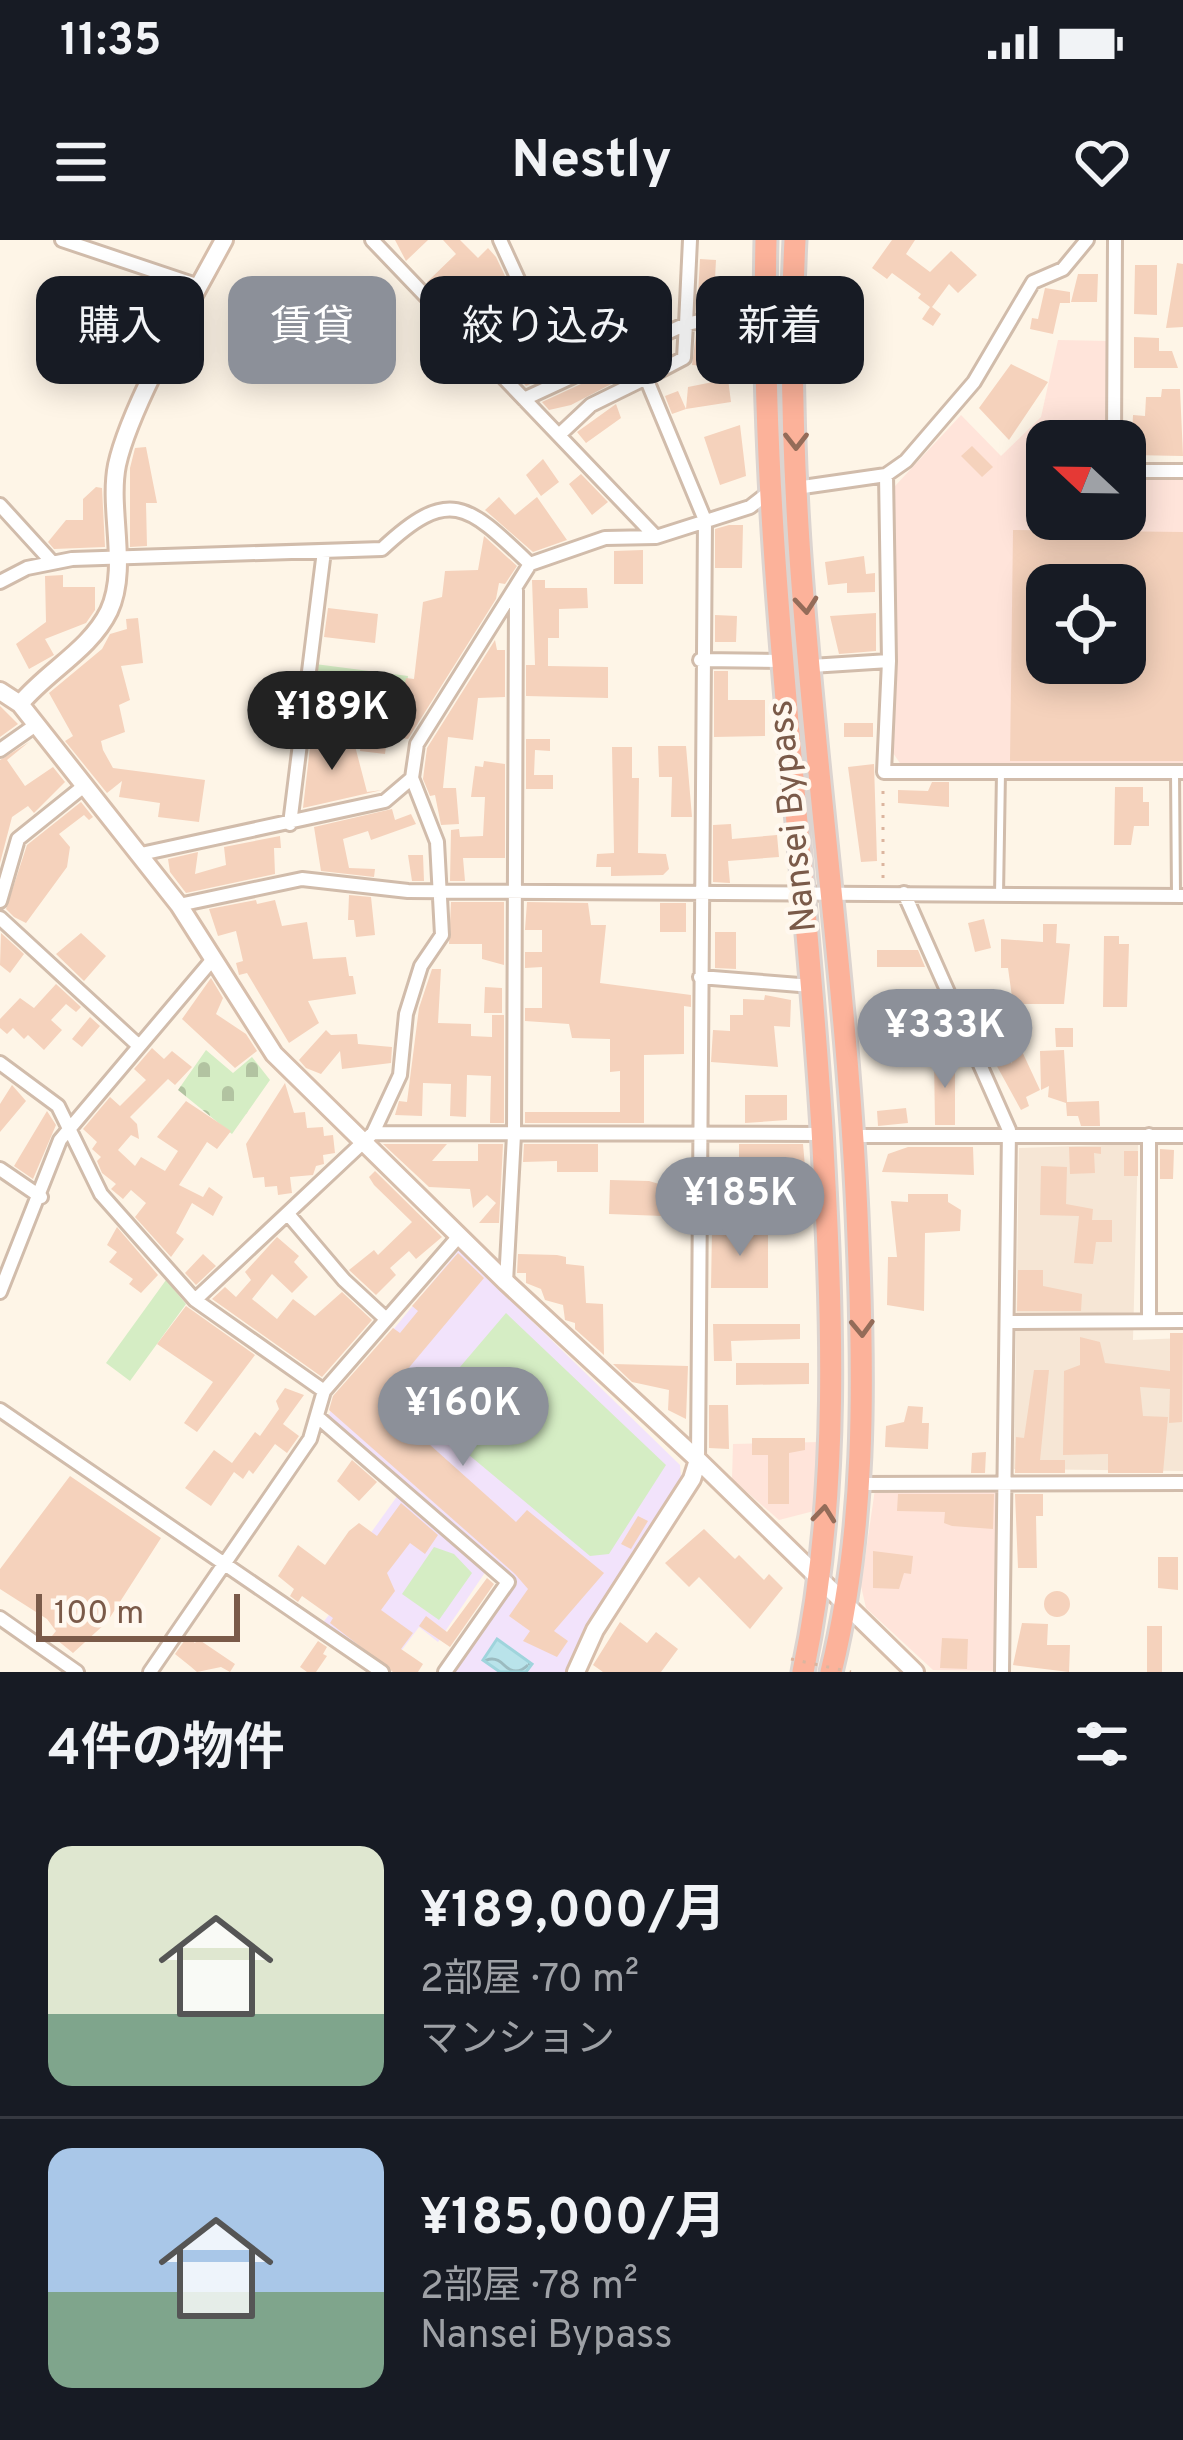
<!DOCTYPE html>
<html lang="ja">
<head>
<meta charset="utf-8">
<style>
	:root { --surface:#171b24; --page:#242831; --text:#f1f3f6; --muted:#9ea1a6; --line:#363941; --accent:#8c9099 }
	body { margin:0; font-family:Overpass,"Noto Sans JP",sans-serif; background:var(--page); color:var(--text); height:100vh; display:flex; flex-direction:column; font-size:45px; white-space:nowrap }
	* { box-sizing:border-box; margin:0 }
	p { font-size:39px; color:var(--muted) }
	.icon { flex:none; width:66px; height:66px; fill:none; stroke:currentColor; stroke-width:2; stroke-linecap:round; stroke-linejoin:round }
	.map { position:relative; height:1432px; overflow:hidden }
	.details { display:flex; flex-direction:column; background:var(--surface); flex:1 }
	.details>* { flex:none }
	.top-card { position:absolute; left:36px; top:36px; width:1113px; height:108px; display:flex; gap:24px }
	.needle { width:78px; rotate:292deg }
	.buttons { position:absolute; left:1026px; top:180px; display:grid; gap:24px }
	.buttons a { display:grid; place-items:center; width:120px; height:120px; border-radius:24px; background:var(--surface); box-shadow:0 6px 30px #0003; font-size:60px }
	.scale { position:absolute; left:36px; bottom:30px; width:204px; box-sizing:border-box; padding-left:12px; border:6px solid #7a5a49; border-top:0; font-size:33px; line-height:42px; white-space:nowrap; color:#7a5a49; -webkit-text-stroke:9px #fff8ef; paint-order:stroke }
	.price { position:absolute; translate:-50% -102px; padding:0 27px; border-radius:42px; background:var(--accent); color:#fff; font-size:39px; line-height:78px; filter:drop-shadow(0 3px 6px #0008) }
	.price::after { content:''; position:absolute; left:50%; top:72px; width:36px; height:27px; margin-left:-18px; background:inherit; clip-path:polygon(0 0,100% 0,50% 100%) }
	.price.current { background:#222; color:#fff }
	ul { padding:0; list-style:none }
	li { display:flex; align-items:center; gap:36px; height:300px; padding:0 48px }
	li+li { border-top:3px solid var(--line) }
	li span { display:grid; place-items:center; flex:none; width:336px; height:240px; border-radius:24px; color:#555 }
	li>.icon { margin-inline-start:auto }
	span .icon { width:144px; height:144px; fill:#fffc; stroke-width:1 }
	li b { font-size:51px }
	h2 { display:flex; justify-content:space-between; align-items:center; height:144px; padding:0 48px; font-size:51px }
	.chip { padding:0 42px; border-radius:24px; background:var(--surface); box-shadow:0 6px 30px #0003; font-size:42px; line-height:108px }
	.chip.current { background:var(--accent); color:#fff }
	.status { display:flex; justify-content:space-between; align-items:center; height:84px; padding:0 60px; background:var(--surface); direction:ltr }
	.status svg { height:33px; fill:currentColor }
	header { display:flex; justify-content:space-between; align-items:center; height:156px; padding:0 48px; background:var(--surface); font-size:54px; font-weight:700 }
	.map>svg:first-child { display:block }
	.residential { fill:#f6e6d5 }
	.commercial { fill:#ffe4da; fill-rule:evenodd }
	.education { fill:#f2e3fb }
	.green { fill:#d5edc4 }
	.cemetery { fill:url(#cemetery-stones) }
	.water { fill:url(#water-waves); stroke:#9fd4dc; stroke-width:3 }
	.building { fill:#f5d2bc; fill-rule:evenodd }
	.lines { fill:none; stroke-linecap:round; stroke-linejoin:round }
	.lane-casing { stroke:#d1bcab; stroke-width:12 }
	.street-casing { stroke:#d1bcab; stroke-width:18 }
	.secondary-casing { stroke:#d7beab; stroke-width:22 }
	.highway-casing { stroke:#dcd4d0; stroke-width:27 }
	.path { stroke:#dbb59f; stroke-width:3; stroke-dasharray:3 9; stroke-linecap:butt }
	.lane { stroke:#fff; stroke-width:6 }
	.street { stroke:#fff; stroke-width:12 }
	.secondary { stroke:#fff; stroke-width:16 }
	.highway { stroke:#fcb29a; stroke-width:21 }
	.path-bridge { stroke:#dbb59f; stroke-width:3; stroke-dasharray:3 9; stroke-linecap:butt }
	.oneway { stroke:#946c59 }
	.labels { text-anchor:middle; dominant-baseline:central; stroke-width:9; stroke-linejoin:round; paint-order:stroke }
	.street-label { font-size:36px; fill:#7a5a49; stroke:#fff8ef }
</style>
</head>
<body>
<div class="status"><b>11:35</b><svg viewBox="0 0 49 12"><path d="M0 12V9h3v3zM5 12V6h3v6zM10 12V3h3v9zM15 12V0h3v12zM26 1h20v11H26zM47 4h2v5h-2z"/></svg></div>
<header><svg class="icon" aria-label="menu" viewBox="0 0 24 24"><path d="M4 6h16M4 12h16M4 18h16"/></svg>Nestly<svg class="icon" aria-label="heart" viewBox="0 0 24 24"><path d="M12 20l-8-8c-3-5 5-10 8-4 3-6 11-1 8 4z"/></svg></header>
<div class="map">
<svg width="1183" height="1432" viewBox="0 0 1183 1432">
	<defs>
		<pattern id="cemetery-stones" width="16" height="16" patternUnits="userSpaceOnUse" patternTransform="scale(3)"><rect width="16" height="16" fill="#d5edc4"/><path d="M2 7V4a2 2 0 0 1 4 0v3zM10 15v-3a2 2 0 0 1 4 0v3z" fill="#b2c3a1"/></pattern>
		<pattern id="water-waves" width="16" height="10" patternUnits="userSpaceOnUse" patternTransform="scale(3)"><rect width="16" height="10" fill="#b9e3ea"/><path d="M0 5q4-4 8 0t8 0" fill="none" stroke="#9bbbc0"/></pattern>
	</defs>
	<rect width="100%" height="100%" fill="#fef5e7"/>
	<path class="residential" d="M1138,904L1133,1100L1183,1098V1231L1014,1229L1019,908Z"/>
	<path class="commercial" d="M1058,100L1109,101V201H1047V279H1125V235H1183V525L904,529L893,513L895,246L961,175L1001,216L1041,177ZM1047,345H1125V423H1047Z
		M820,1202L814,1271L779,1280L732,1239L733,1204Z
		M1000,1246L998,1431L933,1430L866,1368L861,1346L875,1249Z"/>
	<path class="education" d="M459,1010L680,1225L681,1237L566,1432H454L517,1344L327,1181L334,1161Z
		M398,1255L486,1331L438,1402L419,1387L387,1430L321,1385L354,1343L342,1333Z"/>
	<path class="green" d="M315,424L408,436L400,499L307,488Z
		M166,1040L186,1064L130,1141L106,1123Z
		M506,1073L666,1225L609,1314L590,1316L420,1174Z
		M434,1307L454,1314L472,1333L439,1380L402,1354Z"/>
	<path class="cemetery" d="M206,810L233,833L252,817L270,840L232,894L178,850Z"/>
	<path class="water" d="M497,1399L532,1424L526,1432H500L483,1420Z"/>
	<path class="building" d="M395,0H428L406,21Z
		M443,0H460L478,18L488,8L496,17L505,36L486,60L512,87L520,79L530,90L524,96L541,112L548,105L563,125L555,133L526,146L491,108L497,102L427,42L456,14Z
		M892,0H915L906,14L930,32L951,11L977,35L958,53L949,44L932,67L941,74L933,86L922,79L930,67L918,58L921,54L892,33L887,39L872,28Z
		M700,19L716,20L714,57L736,53L738,66L706,69L704,56H698Z
		M1177,23L1183,24V87L1166,88Z
		M1135,25H1157V75L1134,74Z
		M1078,34H1098L1097,62H1071Z
		M592,46L617,47L616,105L586,107L590,117L585,119L543,56L563,51L573,86L592,80Z
		M1045,48L1070,52V63H1060L1053,94L1030,89L1032,78L1038,79Z
		M660,59L669,80L646,82L641,69Z
		M723,88L740,90L737,112L712,110L726,127L692,125L696,95L722,97Z
		M1134,97L1159,98V111H1172L1178,128H1134Z
		M659,108L663,117L571,165L549,170L542,162Z
		M1011,124L1048,142L1009,200L979,168Z
		M728,139L731,162L686,169L688,147Z
		M1162,149H1180L1183,216L1131,215L1133,175L1145,176L1146,157H1161Z
		M678,151L686,169L672,174L665,156Z
		M616,164L621,178L586,203L577,192Z
		M740,185L746,236L720,245L704,197Z
		M972,206L993,227L982,237L961,216Z
		M146,207L157,263H146L147,306L130,307V228L135,208Z
		M543,219L559,242L541,256L526,235Z
		M581,234L608,262L592,275L569,244Z
		M96,247L102,248L105,307L54,309L48,302L66,280H83V259Z
		M499,257L515,275L537,257L567,300L533,312L485,270Z
		M729,285H743L742,328H715V289Z
		M1013,290L1183,292V521H1010ZM1047,345H1125V423H1047Z
		M484,296L517,326L505,344L499,343L496,359L408,499L395,497L406,438L414,439L423,362L442,357L445,331L478,330Z
		M643,310V344H614V311Z
		M864,316L866,334L875,333V352L847,353V343L828,345L825,322Z
		M63,335V347H95V370L86,383L45,399L54,415L29,429L16,404L46,382L45,336Z
		M532,340H545V348H587L588,368L559,369V398H548V426L608,427V458L526,456V425H535Z
		M328,368L378,374L375,403L324,397Z
		M876,373V411L839,414L830,376Z
		M715,375L737,376L736,402H715Z
		M138,378L143,423L121,426L130,460L119,465L125,492L101,501L103,510L113,528L205,540L199,582L158,577L160,563L119,557L122,541L107,553L65,501L73,496L49,453L102,409L110,394L127,389L126,379Z
		M495,400L497,410H505V457L478,458L473,500L448,497L443,548H456L459,584L441,585L435,555L430,556L423,539L427,508Z
		M714,431H728V460H765V496L714,497Z
		M0,466L18,484L0,497Z
		M844,483H873V497H844Z
		M312,490L329,492L326,513L355,506L367,552L382,550L303,568Z
		M362,495L387,498L385,514L360,511Z
		M526,499H550V511L535,510L534,535H553V549H526Z
		M29,502L7,520L25,546L53,527L65,542L34,573L28,566L12,577L0,623V520Z
		M658,506H686L692,577H671L672,537H659Z
		M612,507H632V538H639L638,613L666,614L669,629L663,635L611,636V627H596L597,614L614,613Z
		M484,521L505,524V618H463L465,641H450L451,590L459,589L460,597L483,596L485,557H471L475,526L483,527Z
		M874,524L877,621L861,622L848,527Z
		M932,542H949V567L898,563V550L928,551Z
		M1115,547H1143V562H1149V586H1134L1131,605H1114Z
		M81,562L93,577L89,580L84,575L59,594L70,607L67,627L26,683L14,677L6,669L27,605Z
		M392,569L395,580L411,574L416,584L371,600L368,591L343,599L349,628L375,629L374,637L321,631L314,587Z
		M731,584L732,599L777,595L779,617L728,621L730,643L713,642V585Z
		M280,596L281,608H274L275,634L186,653L170,632L168,619L198,612L195,634L226,625L224,607Z
		M408,615H423L424,641H412Z
		M349,655L371,657L375,695L356,697L354,680H348Z
		M256,660L257,664L275,660L282,686L307,682L313,719L346,717L349,736H353L356,754L308,761L319,783L289,803L247,733L239,735L236,723L243,721L236,691L218,696L209,669Z
		M451,662H504V725L482,719V704H449Z
		M527,662L588,663L591,685H606L600,743L691,755V767L684,766V814L644,815V883H525V872H620V831L610,832V799L572,798L569,784L525,781V768H542V727L525,728V712H542V690H525Z
		M660,663H686V692H660Z
		M984,679L991,708L975,712L968,683Z
		M1043,684H1057L1056,703L1070,704L1064,764H1013L1008,728H1001V699L1043,702Z
		M715,692H736V729L715,728Z
		M1,693L24,714L10,733L0,725Z
		M81,693L106,716L84,741L56,714Z
		M1104,696H1119V704H1129L1127,767H1103Z
		M877,710H918L925,727H877Z
		M432,729H441L438,783L471,784V796L492,797V775H504V883H490L491,836L467,835L466,877L450,876L451,844L423,843L422,876L395,875L399,861L407,862L419,768Z
		M211,738L223,758L216,774L246,794L257,811L235,828L182,779Z
		M56,744L81,767L76,772L66,764L51,780L62,790L44,810L28,795L24,799L13,788L7,794L0,788V779L20,758L34,768Z
		M485,747L502,748V773H484Z
		M765,755L791,760L790,787L774,786L778,827L711,822L713,790L730,791V775H743V759L764,760Z
		M887,761H919L920,784L929,783L927,803L900,800V817H878V798H887Z
		M991,771L1012,824L1013,792L1040,850L1026,857L1029,866L1021,870L971,779Z
		M90,777L100,786L82,807L72,799Z
		M1055,788H1073V807H1056Z
		M326,790L331,795L357,794L358,804L392,807L391,823L342,829L340,811L321,834L306,828L299,820Z
		M152,808L164,819L172,811L192,827L175,845L168,839L130,877L137,884L139,899L131,895L118,910L135,926L141,917L165,931L178,911L157,897L186,861L231,891L217,909L207,902L179,945L203,957L209,947L223,957L213,976L192,963L176,993L184,999L171,1017L135,977L146,963L131,950L123,959L111,949L116,944L102,933L97,921L101,917L92,909L97,902L83,889L110,857L120,866L146,840L134,829Z
		M1064,810L1067,862L1099,861L1100,886H1081L1078,876H1067L1066,863L1048,857L1049,846L1041,850L1040,811Z
		M934,818L955,819V885H935Z
		M285,843L294,873L305,872L307,888L323,887L324,896L333,895L335,913L323,915L324,924L316,926L313,935L290,937L292,953L278,955L277,946L265,947L264,937L253,938L246,904Z
		M12,845L26,861L0,892V864Z
		M745,855H787V880L745,883Z
		M906,868L908,883L878,886L877,871Z
		M47,871L56,885L33,939L14,926Z
		M383,904H447L432,921H478V904H503L499,983H479L496,963L487,955L473,968L470,949L429,947Z
		M524,904H598V932H557V921L523,922Z
		M739,904H803L805,927H793L792,935L739,932Z
		M908,907H973L974,935L882,932L888,914Z
		M1069,907H1101V914L1094,913L1095,933L1070,934Z
		M1160,909L1174,910L1173,939H1160Z
		M1124,911H1138V936H1124Z
		M1041,926L1067,927L1066,964L1093,969L1092,980H1112V1002H1096L1093,1024L1074,1023L1079,976L1040,975Z
		M375,931L442,997L416,1019L409,1011L390,1028L396,1035L376,1055L349,1030L374,1010L378,1015L412,982L374,945L369,937Z
		M610,940L649,941L676,949V970L663,969V976L609,974Z
		M908,954H948V962L961,970L960,991L925,993L924,1071L887,1065L888,1017H897L891,961L908,962Z
		M117,987L158,1035L141,1053L129,1044L133,1039L109,1022L117,1012L107,1005Z
		M712,990H768V1048H711Z
		M277,997L299,1016L294,1022L308,1037L292,1053L272,1034L252,1059L277,1079L293,1059L315,1076L342,1052L372,1080L322,1137L212,1059L225,1047L236,1057L251,1040L245,1032Z
		M458,1013L484,1038L381,1161L516,1282L527,1270L604,1333L554,1391L568,1401L557,1417L523,1401L530,1391L509,1376L528,1349L515,1334L329,1170L333,1156L393,1088L400,1093L418,1071L412,1066Z
		M203,1014L216,1026L196,1045L185,1033Z
		M518,1014L557,1015L566,1017V1024L584,1026L586,1063L603,1064L604,1115L575,1089V1083L565,1080L563,1065L545,1060L541,1049L526,1043V1033H517Z
		M1018,1030H1043V1046L1082,1054L1081,1071H1017Z
		M186,1066L255,1115L197,1192L184,1183L213,1142L157,1104Z
		M713,1084H800V1099L731,1101L732,1121H714Z
		M1170,1093H1183L1182,1182L1169,1183L1170,1149L1140,1147L1143,1176L1168,1177L1163,1233H1108V1214L1063,1215L1064,1131L1080,1125V1097L1100,1102L1105,1123L1170,1131Z
		M736,1123H809V1144L736,1145Z
		M613,1124L688,1126L686,1179L668,1170L669,1150L632,1142Z
		M1034,1130H1049L1040,1220H1065V1233H1015L1016,1197L1024,1198Z
		M285,1148L304,1155L283,1184L299,1196L287,1213L275,1204L253,1234L249,1230L243,1239L234,1232L211,1266L185,1248L214,1210L232,1223L255,1192L260,1196L279,1169L276,1161Z
		M709,1165H728L729,1209L709,1208Z
		M908,1166L923,1167L922,1183H929L928,1209L885,1207L886,1186L904,1182Z
		M752,1198H805V1210L789,1213V1264H768V1215H752Z
		M986,1212L985,1233H971L972,1213Z
		M352,1220L377,1242L359,1261L337,1241Z
		M70,1236L161,1298L107,1382L73,1413L52,1396L56,1391L47,1379L0,1349V1329Z
		M898,1254H994L993,1289L952,1286L944,1283L945,1272L897,1271Z
		M1015,1254H1043V1276H1036L1037,1328H1018Z
		M401,1263L438,1295L425,1314L410,1303L387,1333L395,1351L381,1370L413,1393L401,1409L423,1424L418,1432H393L330,1383L333,1378L302,1356L298,1362L290,1356L294,1349L278,1336L298,1305L325,1325L349,1291L359,1283L377,1296Z
		M638,1276L648,1281L631,1309L621,1304Z
		M704,1289L735,1319L739,1315L764,1340L769,1334L783,1348L750,1389L699,1337L689,1347L665,1323Z
		M873,1311L913,1316L911,1334L904,1333L899,1349L873,1348Z
		M1158,1317H1178V1350L1158,1348Z
		M487,1338L494,1344L450,1407L419,1386L426,1376L447,1392Z
		M1044 1364a13 13 0 1 1 26 0a13 13 0 1 1-26 0Z
		M620,1382L647,1403L656,1392L678,1409L661,1432H603L593,1425Z
		M1022,1383L1048,1384L1047,1405H1070L1069,1432L1013,1425Z
		M1147,1386H1162V1432H1147Z
		M187,1397L195,1403L198,1399L235,1424L230,1432L221,1427L197,1432L190,1426L175,1414Z
		M942,1398L968,1399L967,1429L940,1428Z
		M318,1401L327,1407L323,1414L327,1416L316,1432H307L300,1427Z"/>
	<g class="lines">
		<g class="lane-casing">
			<path id="lane" d="M1175,532L1176,655
				M999,655L1001,532"/>
		</g>
		<g class="street-casing">
			<path id="street" d="M62,0L199,46
				M372,0L656,297
				M500,0L527,59L581,132
				M524,159L686,84L690,0
				M559,195L591,165L646,138
				M1114,201L1115,0
				M1125,231H1183
				M886,235L889,421L884,532H1183
				M796,248L886,235L906,221L974,142L1033,42L1063,29L1087,0
				M0,265L52,322
				M0,342L27,328L72,319L382,309C450,245 468,265 530,324
				M700,420L783,421
				M811,426L889,421
				M0,510L37,484
				M290,584L324,311
				M141,614L385,561L412,538L417,504L530,324L605,298L656,297L750,267L768,253
				M904,653L1009,890L1002,1432
				M0,661L18,599L84,546
				M179,665L302,639L408,651L1183,656
				M0,678L139,806
				M700,737L812,746
				M0,823L58,866L101,954L195,1060L324,1151
				M373,893L400,835L406,774L421,726L442,695L437,602L412,538
				M1149,895V1081
				M856,896H1183
				M0,929L41,957
				M288,974L344,1040L385,1078
				M506,1042L514,895L516,350
				M0,1052L60,900L213,719
				M195,1060L373,893L822,894
				M1008,1082L1183,1081
				M0,1170L382,1432
				M320,1179L508,1342L445,1432
				M698,1220L705,280L646,138L684,118L686,84L725,76L765,77
				M859,1244L1183,1243
				M0,1378L77,1432
				M150,1432L310,1199L324,1151L459,996"/>
		</g>
		<g class="secondary-casing">
			<path id="secondary" d="M224,0C194,56 130,165 117,225C108,270 129,328 109,371C90,410 47,431 20,464L179,665L274,814L506,1042L698,1220L692,1239L595,1390L576,1432
				M0,451L20,464
				M698,1220L915,1432"/>
		</g>
		<g class="highway-casing">
			<path id="highway" d="M766,0C759,298 804,592 822,889C832,1070 841,1252 803,1432
				M795,0C778,333 846,666 858,998C864,1142 866,1291 831,1432"/>
		</g>
		<path class="path" d="M883,638V546"/>
		<use href="#lane" class="lane"/>
		<use href="#street" class="street"/>
		<use href="#secondary" class="secondary"/>
		<use href="#highway" class="highway"/>
		<path class="path-bridge" d="M791,1419L851,1432"/>
	</g>
	<defs><path id="oneway-chevron" d="M-2-3.5L2.5 0L-2 3.5" fill="none" stroke-width="1.6" stroke-linecap="round" stroke-linejoin="round" transform="scale(3)"/></defs>
	<g class="oneway">
		<use href="#oneway-chevron" transform="translate(796 201) rotate(90)"/>
		<use href="#oneway-chevron" transform="translate(806 365) rotate(85)"/>
		<use href="#oneway-chevron" transform="translate(862 1088) rotate(88)"/>
		<use href="#oneway-chevron" transform="translate(824 1274) rotate(-84)"/>
	</g>
	<g class="labels">
		<g class="street-label">
			<text transform="translate(794 576) rotate(-96)">Nansei Bypass</text>
		</g>
	</g>
</svg>
<div class="buttons">
<a><svg class="needle" viewBox="-14 -14 28 28"><path d="M0-13l5 13h-10z" fill="#e53935"/><path d="M0 13l5-13h-10z" fill="#9ea1a6"/></svg></a>
<a><svg class="icon" aria-label="locate" viewBox="0 0 24 24"><circle cx="12" cy="12" r="6"/><path d="M12 2v4M12 18v4M2 12h4M18 12h4"/></svg></a>
</div>
<div class="scale">100 m</div>
<b class="price current" style="left:332px;top:533px">¥189K</b>
<b class="price" style="left:945px;top:851px">¥333K</b>
<b class="price" style="left:740px;top:1019px">¥185K</b>
<b class="price" style="left:463px;top:1229px">¥160K</b>
<div class="top-card">
<a class="chip">購入</a>
<a class="chip current">賃貸</a>
<a class="chip">絞り込み</a>
<a class="chip">新着</a>
</div>
</div>
<section class="details">
<h2>4件の物件<svg class="icon" aria-label="filters" viewBox="0 0 24 24"><path d="M4 7h16M4 17h16"/><circle cx="9" cy="7" r="2"/><circle cx="15" cy="17" r="2"/></svg></h2>
<ul>
<li><span style="background:linear-gradient(#dfe7d0 70%,#7fa58c 0)"><svg class="icon" aria-label="home" viewBox="0 0 24 24"><path d="M3 11l9-7 9 7M6 9v11h12V9"/></svg></span><div><b>¥189,000/月</b><p>2部屋 · 70 m²</p><p>マンション</p></div></li>
<li><span style="background:linear-gradient(#a9c7e8 60%,#7fa58c 0)"><svg class="icon" aria-label="home" viewBox="0 0 24 24"><path d="M3 11l9-7 9 7M6 9v11h12V9"/></svg></span><div><b>¥185,000/月</b><p>2部屋 · 78 m²</p><p>Nansei Bypass</p></div></li>
</ul>
</section>
</body>
</html>
